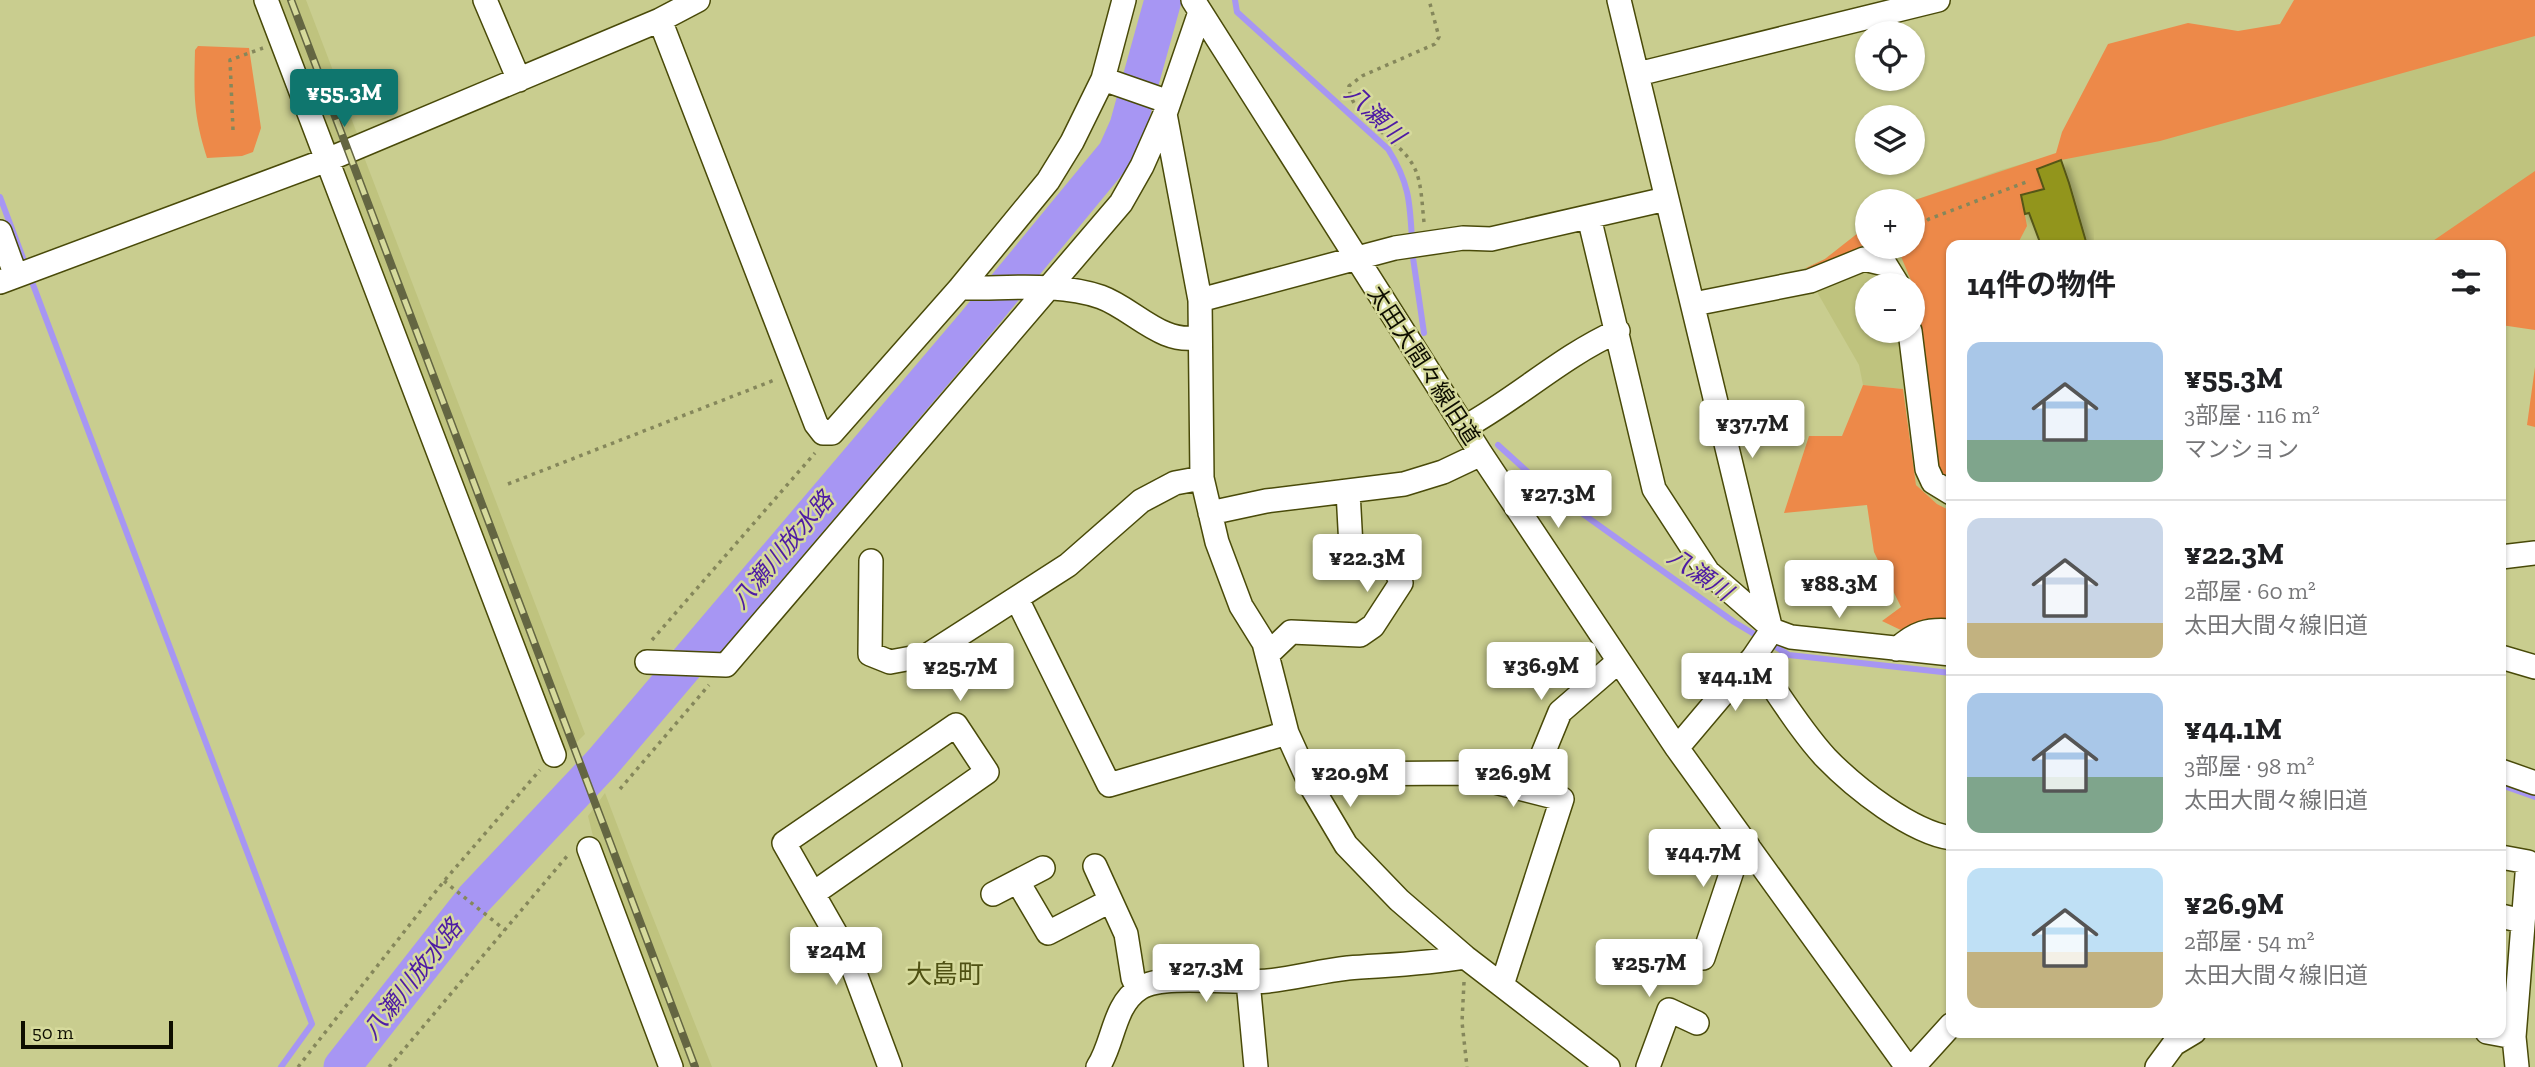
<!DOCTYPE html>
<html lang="ja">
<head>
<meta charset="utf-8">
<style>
	:root { --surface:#fff; --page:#f6f6f6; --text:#202124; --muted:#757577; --line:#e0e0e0; --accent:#0f766e }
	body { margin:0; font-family:"Zilla Slab","Noto Sans JP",serif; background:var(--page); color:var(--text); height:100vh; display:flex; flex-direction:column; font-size:26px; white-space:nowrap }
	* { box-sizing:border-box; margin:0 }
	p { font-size:23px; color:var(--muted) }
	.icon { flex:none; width:38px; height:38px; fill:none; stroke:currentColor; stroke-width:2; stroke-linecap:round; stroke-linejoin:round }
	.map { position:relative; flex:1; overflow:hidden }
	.panel { position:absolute; left:1946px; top:240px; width:560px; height:798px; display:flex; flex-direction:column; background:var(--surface); border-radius:14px; box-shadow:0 2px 5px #0004 }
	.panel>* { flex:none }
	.controls { position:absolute; left:1855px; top:21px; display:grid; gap:14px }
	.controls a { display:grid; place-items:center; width:70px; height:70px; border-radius:50%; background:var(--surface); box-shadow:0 2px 5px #0004; font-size:35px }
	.scale { position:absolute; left:21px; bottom:18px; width:152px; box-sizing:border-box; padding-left:7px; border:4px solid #0e0e00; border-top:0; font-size:19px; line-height:24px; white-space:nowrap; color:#0e0e00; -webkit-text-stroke:5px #d6da9c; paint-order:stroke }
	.price { position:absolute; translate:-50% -60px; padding:0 16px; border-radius:7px; background:#fff; color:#222; font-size:23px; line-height:46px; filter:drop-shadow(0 2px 4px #0008) }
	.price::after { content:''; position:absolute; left:50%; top:42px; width:21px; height:16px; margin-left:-10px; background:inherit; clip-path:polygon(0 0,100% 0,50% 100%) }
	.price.on { background:var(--accent); color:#fff }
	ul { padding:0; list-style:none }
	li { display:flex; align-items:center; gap:21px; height:175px; padding:0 21px }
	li+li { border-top:2px solid var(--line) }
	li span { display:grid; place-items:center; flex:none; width:196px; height:140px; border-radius:14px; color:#555 }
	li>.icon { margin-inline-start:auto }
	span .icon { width:84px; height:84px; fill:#fffc; stroke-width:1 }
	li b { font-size:30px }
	h2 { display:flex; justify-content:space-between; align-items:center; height:84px; padding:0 21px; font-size:30px }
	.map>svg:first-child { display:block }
	.built { fill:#bfc37e; fill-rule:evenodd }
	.green { fill:#ed8949 }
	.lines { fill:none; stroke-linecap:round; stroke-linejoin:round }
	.stream { stroke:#a796f3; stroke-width:6 }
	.river { stroke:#a796f3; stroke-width:37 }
	.building { fill:#92951c; stroke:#555619; stroke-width:2; filter:url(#shadow) }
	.minor-casing { stroke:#494a09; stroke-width:26 }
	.path { stroke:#85875b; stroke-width:3.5; stroke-dasharray:3.5 5; stroke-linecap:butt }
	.minor { stroke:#fff; stroke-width:23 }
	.rail-casing { stroke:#646642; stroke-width:8 }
	.rail { stroke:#d6da9c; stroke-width:5; stroke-dasharray:16; stroke-linecap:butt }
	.labels { text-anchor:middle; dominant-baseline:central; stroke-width:5; stroke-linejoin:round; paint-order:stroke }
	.street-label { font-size:23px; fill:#0e0e00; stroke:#d6da9c }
	.water-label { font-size:24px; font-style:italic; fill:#4e1ba4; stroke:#d6da9c }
	.quarter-label { font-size:26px; fill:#4f5113; stroke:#d6da9c }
</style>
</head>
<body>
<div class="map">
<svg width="2535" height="1067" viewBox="0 0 2535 1067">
	<defs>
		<filter id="shadow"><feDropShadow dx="6" dy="6" stdDeviation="3.5" flood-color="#0004"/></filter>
	</defs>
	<rect width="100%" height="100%" fill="#c9cd8f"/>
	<path class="built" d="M272,0H306L358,136L331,147Z
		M2535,15V201L2470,245H1951V511L1937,504L1916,485L1903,389L1863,385L1859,365L1817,292L1714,309L1706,315L1699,288L1707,289L1806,268L1825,259L1867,226V247H1913L1912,201L2001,170ZM1867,285H1913V331H1867Z
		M364,157L585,734L562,757L341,167Z
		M605,793L640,885L712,1067H679L595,844L588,816Z"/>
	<path class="green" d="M2294,0H2535V36L2160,141L2061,160L2037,169L2044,189L2021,195L2027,226L2017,245H1951V480L1941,473L1930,425L1913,285L1897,247H1913L1912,201L2056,153L2062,132L2108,44L2188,23L2238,31L2280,24Z
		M198,46L249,48L261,128L253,152L242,156L207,158C193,113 194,96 195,50Z
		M2535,171V330L2501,325V245H2427Z
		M1867,226V243L1818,270L1806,268L1825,259Z
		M2535,367V427L2527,425Z
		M1863,385L1903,389L1916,485L1937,504L1951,511V624L1907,633L1882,621L1901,607L1874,552L1867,505L1784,513L1809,436H1842Z"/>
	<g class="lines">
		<path class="stream" d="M1235,0L1237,12L1388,149C1409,182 1410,202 1412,240
			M0,197L312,1024L281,1067
			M1412,251L1424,333
			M1498,445L1541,484L1734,622L1789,655L1951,673
			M2501,785L2535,797"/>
		<path class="river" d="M342,1067L474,899L602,763L976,323L1116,153L1128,126L1163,0"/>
	</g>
	<path class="building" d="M2061,160L2069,183L2087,245H2041L2029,213L2025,214L2021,195L2044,189L2037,169Z"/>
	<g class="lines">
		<g class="minor-casing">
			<path id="minor" d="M266,0L554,755
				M485,0L519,80
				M1193,0L1481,454L1677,748L1907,1067
				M1619,0L1770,626L1772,630L1791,637L1951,654
				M660,20L816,424L823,433H832L960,288L1048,181L1072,142L1103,79L1124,0
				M1638,74L1938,0
				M1103,79L1169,102
				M1165,114L1200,300L1202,478L1217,542L1241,606L1264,643L1287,733L1311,786L1346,845L1399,900L1465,957L1608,1067
				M1589,217L1654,489L1708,572L1770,626
				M0,232L16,276
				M0,282L327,160L660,20L698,0
				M960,288C1005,289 1058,282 1101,297C1134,309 1162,346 1200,337
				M1200,300L1395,248L1463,238L1491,239L1666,199
				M1694,304L1810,281L1864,259L1885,264L1898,285
				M1910,331L1927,469L1933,482L1951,493
				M1465,427C1518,398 1562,356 1618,331
				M1210,513L1266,501L1404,484L1443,472L1481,454
				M2501,557L2535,553
				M871,561L870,654L890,662L928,655L1068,565L1141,501L1175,483L1202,478
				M1017,599L1109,785L1287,733
				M1897,649C1915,633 1927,629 1951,631
				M1268,654L1291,632L1360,635L1373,626L1401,583C1392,553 1374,561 1351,547L1348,491
				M2501,657L2535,667
				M1753,658C1777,691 1799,729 1826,758C1855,788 1911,832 1951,838
				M647,662L726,665L1121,203L1142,166L1165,114L1200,12
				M1677,748L1753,658L1772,630
				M2501,771L2535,783
				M1311,786L1331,774L1459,773L1562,799L1502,985
				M1528,790L1560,712L1619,661
				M589,849L671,1067
				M2501,857L2528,862L2514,1037L2517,1067
				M1095,866L1126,934L1133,978L1138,989
				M1018,882L1048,933L1110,901
				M814,893L987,772L956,725L784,843L849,957L890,1067
				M993,894L1043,868
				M2501,916L2522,921
				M1703,958L1736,859L1748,846
				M1248,981L1256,1067
				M2487,1032L2514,1037
				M1098,1067C1114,1043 1113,1005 1140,988C1163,973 1237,984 1268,981C1295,978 1321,971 1348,968C1387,965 1426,964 1465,957
				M1648,1067L1669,1010L1697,1023
				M1913,1067L1951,1025
				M2157,1067L2174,1044L2194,1032"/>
		</g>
		<path class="path" d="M233,130L230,60L263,48
			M1424,222C1422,206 1422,184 1415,169C1402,139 1349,118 1349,86L1362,76L1435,44L1439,37L1429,0
			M1913,230L1929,219L2029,181
			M508,484L777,379
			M652,640L815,453
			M620,789L709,685
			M444,881L505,930
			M1464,982L1462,1022L1467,1067
			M298,1067L444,881L540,770
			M389,1067L568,855"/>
		<use href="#minor" class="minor"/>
		<g class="rail-casing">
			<path id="rail" d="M291,0L695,1067"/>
		</g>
		<use href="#rail" class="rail"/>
	</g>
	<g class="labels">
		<g class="street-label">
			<text transform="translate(1424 365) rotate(57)">太田大間々線旧道</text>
		</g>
		<g class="water-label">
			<text transform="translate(1375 114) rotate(44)">八瀬川</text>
			<text transform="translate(782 550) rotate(-50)">八瀬川放水路</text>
			<text transform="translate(1700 574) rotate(35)">八瀬川</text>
			<text transform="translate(412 979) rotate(-52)">八瀬川放水路</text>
		</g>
		<g class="quarter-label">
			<text x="945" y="974">大島町</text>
		</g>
	</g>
</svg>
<div class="controls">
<a><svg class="icon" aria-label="locate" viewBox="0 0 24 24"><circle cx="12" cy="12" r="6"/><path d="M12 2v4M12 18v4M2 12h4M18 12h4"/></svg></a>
<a><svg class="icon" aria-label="layers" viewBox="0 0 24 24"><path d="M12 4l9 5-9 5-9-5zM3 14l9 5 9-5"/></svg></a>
<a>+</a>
<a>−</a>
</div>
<div class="scale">50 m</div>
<b class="price on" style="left:344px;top:129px">¥55.3M</b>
<b class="price" style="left:1752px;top:460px">¥37.7M</b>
<b class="price" style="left:1558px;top:530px">¥27.3M</b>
<b class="price" style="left:1367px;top:594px">¥22.3M</b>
<b class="price" style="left:1839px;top:620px">¥88.3M</b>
<b class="price" style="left:1541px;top:702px">¥36.9M</b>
<b class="price" style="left:960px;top:703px">¥25.7M</b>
<b class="price" style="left:1735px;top:713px">¥44.1M</b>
<b class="price" style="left:1350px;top:809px">¥20.9M</b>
<b class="price" style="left:1513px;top:809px">¥26.9M</b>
<b class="price" style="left:1703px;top:889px">¥44.7M</b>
<b class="price" style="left:836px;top:987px">¥24M</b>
<b class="price" style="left:1649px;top:999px">¥25.7M</b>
<b class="price" style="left:1206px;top:1004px">¥27.3M</b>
<section class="panel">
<h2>14件の物件<svg class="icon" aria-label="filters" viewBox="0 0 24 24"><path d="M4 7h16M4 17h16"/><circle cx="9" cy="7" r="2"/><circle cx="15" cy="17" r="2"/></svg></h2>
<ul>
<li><span style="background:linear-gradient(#a9c7e8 70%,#7fa58c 0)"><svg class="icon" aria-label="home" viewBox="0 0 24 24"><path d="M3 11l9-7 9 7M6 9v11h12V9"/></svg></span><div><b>¥55.3M</b><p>3部屋 · 116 m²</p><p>マンション</p></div></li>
<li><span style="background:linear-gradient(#c9d6e8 75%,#c2b280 0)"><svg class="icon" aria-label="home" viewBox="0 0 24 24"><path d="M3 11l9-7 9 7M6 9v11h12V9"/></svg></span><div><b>¥22.3M</b><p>2部屋 · 60 m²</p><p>太田大間々線旧道</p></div></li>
<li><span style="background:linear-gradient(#a9c7e8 60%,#7fa58c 0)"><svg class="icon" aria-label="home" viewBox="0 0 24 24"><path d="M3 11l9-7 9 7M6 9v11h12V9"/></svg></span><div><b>¥44.1M</b><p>3部屋 · 98 m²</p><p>太田大間々線旧道</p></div></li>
<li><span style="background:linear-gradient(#bfe0f5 60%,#c2b280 0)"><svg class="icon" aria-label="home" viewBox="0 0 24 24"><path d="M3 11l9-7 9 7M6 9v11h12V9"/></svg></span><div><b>¥26.9M</b><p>2部屋 · 54 m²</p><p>太田大間々線旧道</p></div></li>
</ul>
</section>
</div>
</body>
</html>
